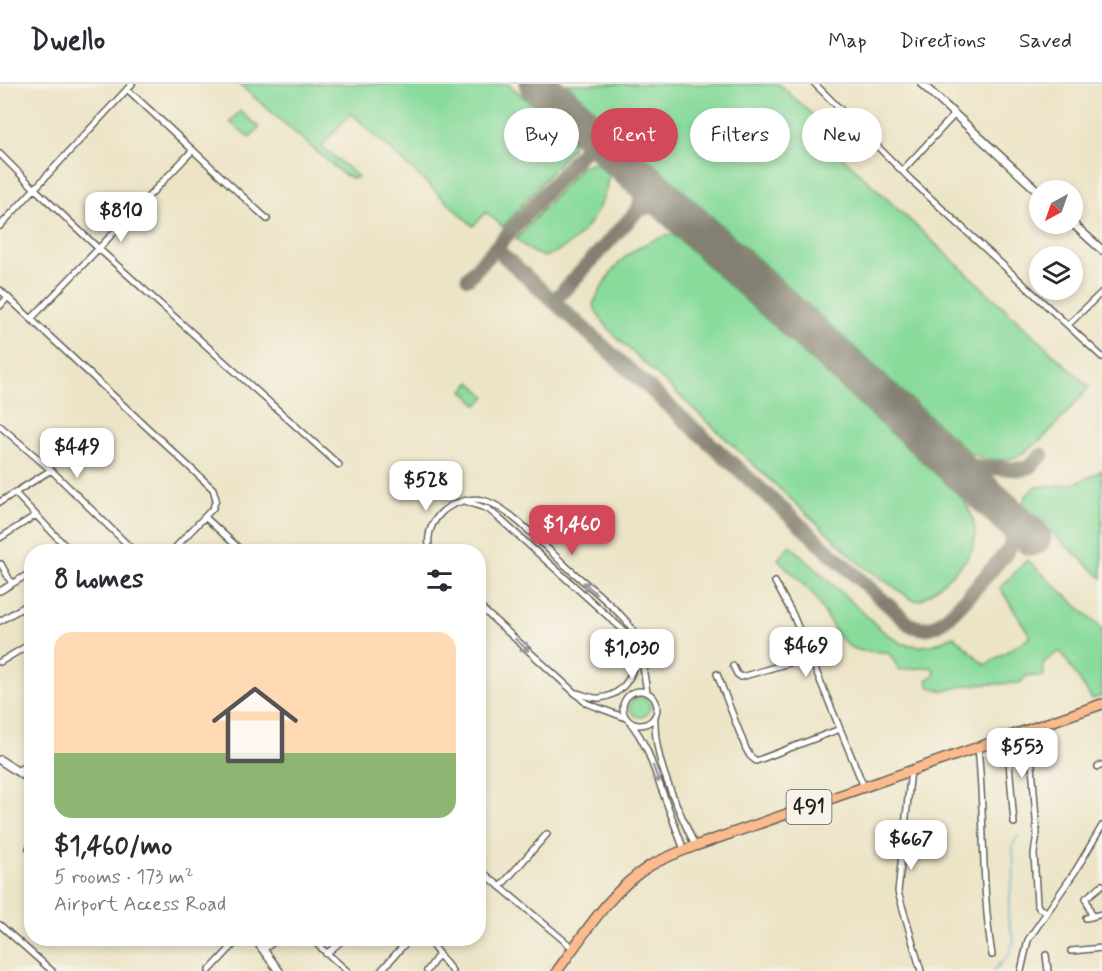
<!DOCTYPE html>
<html lang="en">
<head>
<meta charset="utf-8">
<style>
	:root { --surface:#fff; --page:#f7f7f7; --text:#2b2b33; --muted:#7c7c81; --line:#e1e1e2; --accent:#d1495b }
	body { margin:0; font-family:Mynerve,sans-serif; background:var(--page); color:var(--text); height:100vh; display:flex; flex-direction:column; font-size:22px; white-space:nowrap }
	* { box-sizing:border-box; margin:0 }
	p { font-size:20px; color:var(--muted) }
	.icon { flex:none; width:33px; height:33px; fill:none; stroke:currentColor; stroke-width:2; stroke-linecap:round; stroke-linejoin:round }
	.map { position:relative; flex:1; overflow:hidden }
	.panel { position:absolute; left:24px; top:460px; width:462px; height:402px; display:flex; flex-direction:column; background:var(--surface); border-radius:24px; box-shadow:0 3px 9px #0003 }
	.panel>* { flex:none }
	.top-card { position:absolute; left:504px; top:24px; width:507px; height:54px; display:flex; gap:12px }
	.needle { width:39px; rotate:220deg }
	.buttons { position:absolute; left:1029px; top:96px; display:grid; gap:12px }
	.buttons a { display:grid; place-items:center; width:54px; height:54px; border-radius:50%; background:var(--surface); box-shadow:0 3px 9px #0003; font-size:30px }
	.price { position:absolute; translate:-50% -51px; padding:0 14px; border-radius:12px; background:#fff; color:#222; font-size:20px; line-height:39px; filter:drop-shadow(0 2px 3px #0008) }
	.price::after { content:''; position:absolute; left:50%; top:36px; width:18px; height:14px; margin-left:-9px; background:inherit; clip-path:polygon(0 0,100% 0,50% 100%) }
	.price.current { background:var(--accent); color:#fff }
	ul { padding:0; list-style:none }
	li { display:grid; align-content:center; gap:12px; height:318px; padding:0 30px }
	li+li { border-top:2px solid var(--line) }
	li span { display:grid; place-items:center; height:186px; border-radius:18px; color:#555 }
	li>.icon { margin-inline-start:auto }
	span .icon { width:108px; height:108px; fill:#fffc; stroke-width:1 }
	li b { font-size:26px }
	h2 { display:flex; justify-content:space-between; align-items:center; height:72px; padding:0 30px; font-size:26px }
	.pill { padding:0 21px; border-radius:27px; background:var(--surface); box-shadow:0 3px 9px #0003; font-size:21px; line-height:54px }
	.pill.current { background:var(--accent); color:#fff }
	header { display:flex; align-items:center; gap:36px; box-sizing:border-box; height:84px; padding:0 30px; background:var(--surface); border-bottom:2px solid var(--line) }
	header strong { font-size:28px }
	nav { display:flex; gap:33px; margin-inline-start:auto; font-size:21px }
	.map>svg:first-child { display:block }
	.green { fill:#89db9c; stroke:#527c5c; stroke-width:1.5 }
	.lines { fill:none; stroke-linecap:round; stroke-linejoin:round }
	.stream { stroke:#40abbf; stroke-width:1.5 }
	.taxiway { stroke:#848071; stroke-width:15 }
	.runway { stroke:#848071; stroke-width:38 }
	.minor-casing { stroke:#656258; stroke-width:8 }
	.tertiary-casing { stroke:#656258; stroke-width:10 }
	.primary-casing { stroke:#656258; stroke-width:12 }
	.minor { stroke:#fff; stroke-width:5 }
	.tertiary { stroke:#fff; stroke-width:7 }
	.primary { stroke:#fbbb8d; stroke-width:9 }
	.oneway { stroke:#999 }
	.labels { text-anchor:middle; dominant-baseline:central; stroke-width:4.5; stroke-linejoin:round; paint-order:stroke }
	.shield { fill:#f7f3e8; stroke:#5e5c59; stroke-width:1.5 }
	.shield-label { font-size:20px; font-weight:bold; fill:#1c1c1c }
</style>
</head>
<body>
<header>
<strong>Dwello</strong>
<nav><a>Map</a><a>Directions</a><a>Saved</a></nav>
</header>
<div class="map">
<svg width="1102" height="887" viewBox="0 0 1102 887">
	<rect width="100%" height="100%" fill="#f7f3e8"/>
	<filter id="ink" filterUnits="userSpaceOnUse"><feTurbulence type="fractalNoise" baseFrequency=".0167" numOctaves="2"/><feDisplacementMap in="SourceGraphic" scale="12" xChannelSelector="R" yChannelSelector="G"/><feConvolveMatrix kernelMatrix="1 2 1 2 8 2 1 2 1" color-interpolation-filters="sRGB"/></filter>
	<filter id="wash" filterUnits="userSpaceOnUse"><feTurbulence type="fractalNoise" baseFrequency=".008" numOctaves="4" result="noise"/><feDisplacementMap in="SourceGraphic" scale="24" xChannelSelector="R" yChannelSelector="G"/><feGaussianBlur stdDeviation="1.35" result="paint"/><feColorMatrix in="noise" values="0 0 0 0 0 0 0 0 0 0 0 0 0 0 0 0 0 1.4 0 .05"/><feComposite in="paint" operator="in"/></filter>
	<g filter="url(#wash)">
		<rect width="100%" height="100%" fill="#ece4c6"/>
		<path class="green" d="M239,0H509L572,57V64L503,143L486,128L473,142L351,29L322,62L358,93L353,95L343,90Z
			M567,0H779L827,44L842,73L1089,303C1068,326 1031,379 997,376C988,376 978,372 970,369Z
			M240,27L259,43L250,54L230,38Z
			M594,78L609,91C603,128 580,161 544,173L532,168L516,155L582,82Z
			M673,150L963,415C994,463 961,482 927,512L920,516H913L863,482L615,252L600,234L593,221C611,181 630,161 673,150Z
			M471,298L486,312L478,321L463,307Z
			M1102,386V494L1023,422L1025,413L1035,403C1065,401 1076,403 1102,386Z
			M790,461L884,548L903,560L919,562L933,561L954,552L985,581L1031,553L1000,504L1027,476L1102,545V612L1092,615L1060,567L1043,579L1044,592H1026L1020,599L967,601L944,607L930,603L927,596L935,590L932,583L899,586L891,572L886,568L862,567L850,563L839,553L813,510L778,475Z
			M630 623a10 10 0 1 1 20 0a10 10 0 1 1-20 0Z"/>
		<g class="lines">
			<path class="stream" d="M993,887L1008,872L1014,857L1008,835L1011,803L1014,792L1013,761L1018,752"/>
			<path class="taxiway" d="M635,89C643,102 642,113 638,126
				M495,164L909,540C918,545 928,545 937,541C954,532 992,484 1007,468C1017,453 1011,440 1003,426
				M468,194L596,53
				M554,217L638,126L659,120L679,129
				M951,378L970,383L1023,385L1029,383L1042,371"/>
			<path class="runway" d="M538,0L1032,453"/>
		</g>
	</g>
	<g filter="url(#ink)">
		<g class="lines">
			<g class="minor-casing">
				<path id="minor" d="M815,0L911,96L1102,273
					M127,5L267,135
					M0,70L34,104L99,165L339,381
					M902,87L955,30
					M0,142L132,0
					M0,206L213,405L216,415L213,424L171,468
					M0,222L8,213
					M31,235L193,66
					M1068,241L1102,208
					M0,342L51,386L135,468
					M15,409L71,468
					M0,418L51,386
					M467,418L488,425L500,435L632,554L641,571L647,608
					M206,434L243,468
					M0,454L36,431
					M430,468C426,452 431,438 443,427C454,418 473,412 486,417C511,425 547,465 567,483C587,501 610,518 628,539C635,548 640,560 645,571L646,577L644,588
					M1,480L12,500
					M775,498L793,531L864,703
					M0,507L32,488
					M478,521L586,619L626,634
					M0,537L32,518
					M0,578L32,559
					M733,582L737,590L741,593L810,573
					M717,590L746,665L750,672L756,677L840,645
					M623 624a17 17 0 1 1 34 0a17 17 0 1 1-34 0Z
					M577,609C585,611 592,615 600,614C620,612 636,593 633,573C632,564 627,555 623,547
					M655,632C653,677 677,721 695,762
					M630,638L639,651L647,666L684,766
					M1025,648L1032,680L1037,749L1034,770L1037,820L1039,824L1047,828
					M1007,654L1014,739
					M978,663C985,732 981,803 992,871
					M1098,683L1102,681
					M911,686L898,808L921,887
					M16,687L32,679
					M29,764L32,761
					M478,784L574,865
					M500,803L547,750
					M1092,833L1086,814L1102,801
					M1086,834L1102,830
					M0,841L52,887
					M311,855L347,887
					M427,855L452,887
					M263,866L278,855
					M1071,867L1102,864
					M326,870L344,855
					M1046,871L1048,887
					M209,887L239,855
					M381,887L409,855
					M427,887L439,870
					M1021,887L1028,856L1076,786L1102,742"/>
			</g>
			<g class="tertiary-casing">
				<path id="tertiary" d="M922,0L1040,109
					M1072,139L1102,166
					M0,676L32,697
					M255,855L279,887"/>
			</g>
			<g class="primary-casing">
				<path id="primary" d="M557,887C584,851 609,808 648,783C663,774 679,768 695,762L1102,620"/>
			</g>
			<use href="#minor" class="minor"/>
			<use href="#tertiary" class="tertiary"/>
			<use href="#primary" class="primary"/>
		</g>
		<defs><path id="oneway-shaft" d="M-6 0H5M1.5-3L5.5 0L1.5 3" fill="none" stroke-width="1.6" stroke-linecap="round" stroke-linejoin="round" transform="scale(1.5)"/></defs>
		<g class="oneway">
			<use href="#oneway-shaft" transform="translate(590 504) rotate(-138)"/>
			<use href="#oneway-shaft" transform="translate(522 561) rotate(42)"/>
			<use href="#oneway-shaft" transform="translate(656 690) rotate(70)"/>
		</g>
	</g>
	<g class="labels">
		<rect class="shield" x="786.5" y="706" width="45" height="34" rx="4.5"/>
		<g class="shield-label">
			<text x="809" y="723">491</text>
		</g>
	</g>
</svg>
<div class="buttons">
<a><svg class="needle" viewBox="-14 -14 28 28"><path d="M0-13l5 13h-10z" fill="#e53935"/><path d="M0 13l5-13h-10z" fill="#7c7c81"/></svg></a>
<a><svg class="icon" aria-label="layers" viewBox="0 0 24 24"><path d="M12 4l9 5-9 5-9-5zM3 14l9 5 9-5"/></svg></a>
</div>
<b class="price" style="left:121px;top:159px">$810</b>
<b class="price" style="left:77px;top:395px">$449</b>
<b class="price" style="left:426px;top:428px">$528</b>
<b class="price current" style="left:572px;top:472px">$1,460</b>
<b class="price" style="left:806px;top:594px">$469</b>
<b class="price" style="left:632px;top:596px">$1,030</b>
<b class="price" style="left:1022px;top:695px">$553</b>
<b class="price" style="left:911px;top:787px">$667</b>
<div class="top-card">
<a class="pill">Buy</a>
<a class="pill current">Rent</a>
<a class="pill">Filters</a>
<a class="pill">New</a>
</div>
<section class="panel">
<h2>8 homes<svg class="icon" aria-label="filters" viewBox="0 0 24 24"><path d="M4 7h16M4 17h16"/><circle cx="9" cy="7" r="2"/><circle cx="15" cy="17" r="2"/></svg></h2>
<ul>
<li><span style="background:linear-gradient(#ffd9b3 65%,#8fb573 0)"><svg class="icon" aria-label="home" viewBox="0 0 24 24"><path d="M3 11l9-7 9 7M6 9v11h12V9"/></svg></span><div><b>$1,460/mo</b><p>5 rooms · 173 m²</p><p>Airport Access Road</p></div></li>
</ul>
</section>
</div>
</body>
</html>
